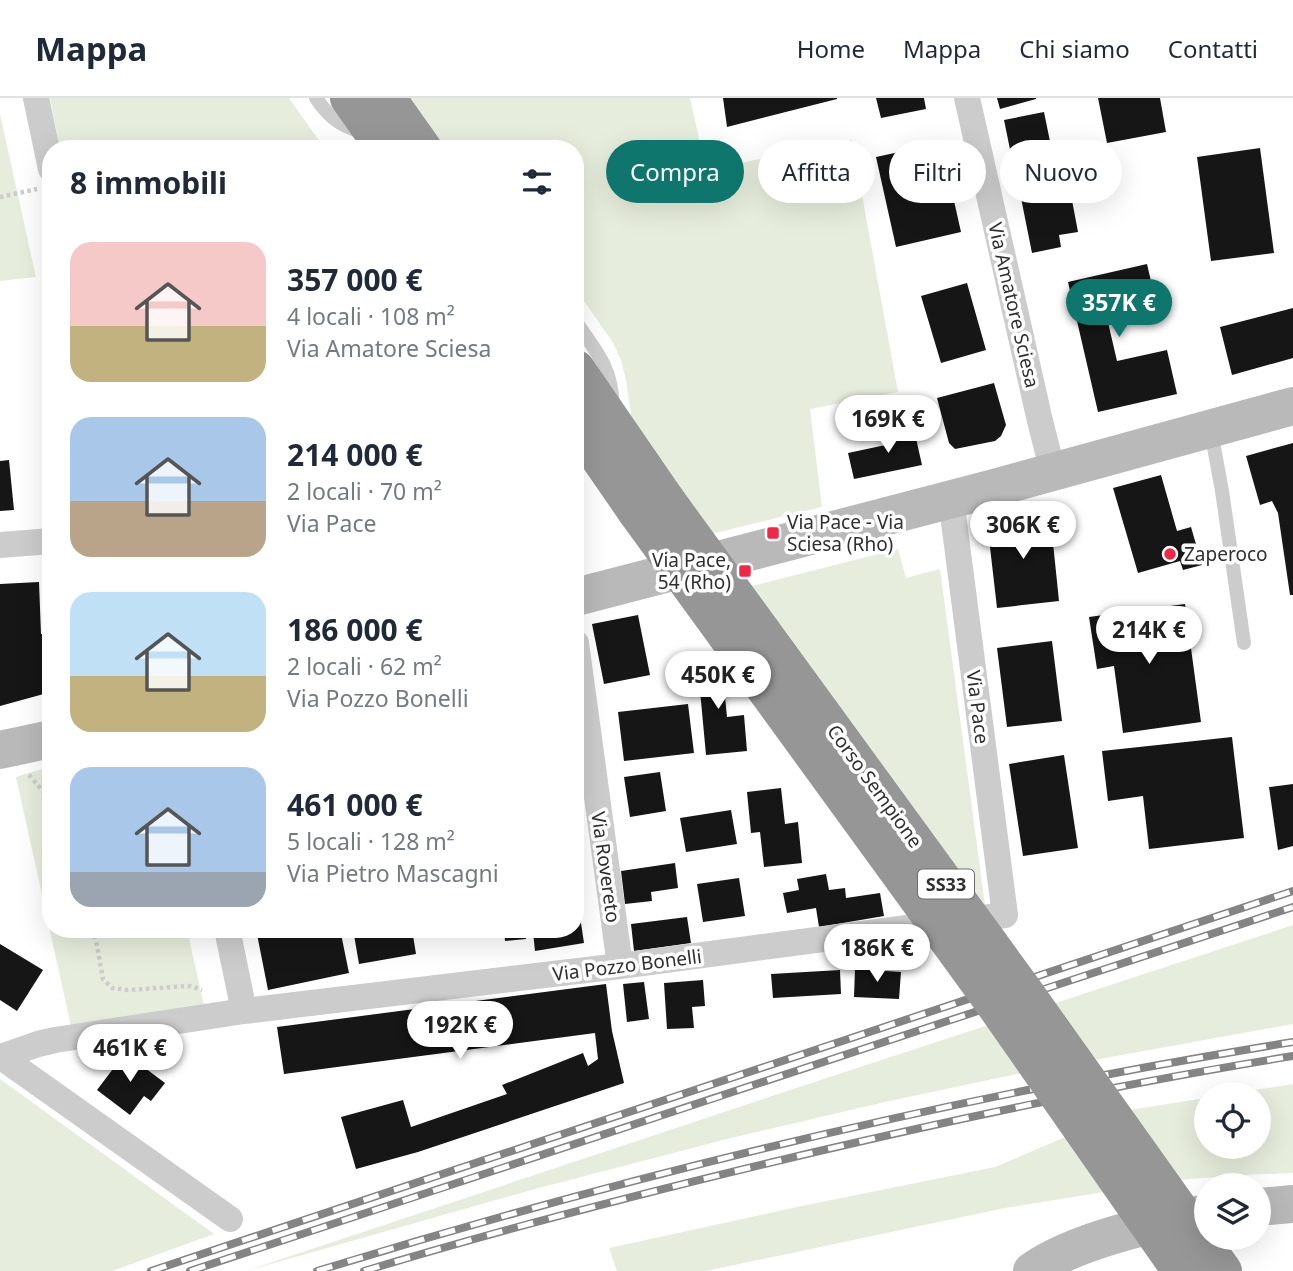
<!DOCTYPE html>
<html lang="it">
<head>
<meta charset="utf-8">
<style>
	:root { --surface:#fff; --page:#f2f2f3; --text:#1f2937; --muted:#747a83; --line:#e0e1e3; --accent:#0f766e }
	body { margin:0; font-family:"Noto Sans",sans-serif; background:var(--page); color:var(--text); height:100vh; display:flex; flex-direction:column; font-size:26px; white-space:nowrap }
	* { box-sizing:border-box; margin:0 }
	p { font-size:23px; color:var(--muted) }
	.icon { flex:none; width:38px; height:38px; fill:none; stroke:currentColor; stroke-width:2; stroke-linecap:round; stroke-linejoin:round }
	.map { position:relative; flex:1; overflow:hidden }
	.side { position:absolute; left:42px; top:42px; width:542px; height:798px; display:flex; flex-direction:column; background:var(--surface); border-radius:28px; box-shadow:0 7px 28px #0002 }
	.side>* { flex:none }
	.top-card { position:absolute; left:606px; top:42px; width:581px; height:63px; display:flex; gap:14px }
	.tools { position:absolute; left:1194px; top:984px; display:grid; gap:14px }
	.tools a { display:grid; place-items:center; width:77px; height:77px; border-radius:50%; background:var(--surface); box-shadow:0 7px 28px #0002; font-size:35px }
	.price { position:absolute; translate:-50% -60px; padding:0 16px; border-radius:24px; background:#fff; color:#222; font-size:23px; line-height:46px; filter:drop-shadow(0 2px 4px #0008) }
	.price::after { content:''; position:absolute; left:50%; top:42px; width:21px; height:16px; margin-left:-10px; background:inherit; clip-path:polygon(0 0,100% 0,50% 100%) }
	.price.current { background:var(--accent); color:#fff }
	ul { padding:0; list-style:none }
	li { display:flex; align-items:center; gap:21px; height:175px; padding:0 28px }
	li span { display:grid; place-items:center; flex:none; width:196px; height:140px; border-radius:21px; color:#555 }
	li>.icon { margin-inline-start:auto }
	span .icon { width:84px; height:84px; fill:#fffc; stroke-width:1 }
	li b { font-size:30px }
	h2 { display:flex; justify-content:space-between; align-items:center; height:84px; padding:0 28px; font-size:30px }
	.pill { padding:0 24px; border-radius:32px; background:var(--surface); box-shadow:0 7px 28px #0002; font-size:24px; line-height:63px }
	.pill.current { background:var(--accent); color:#fff }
	header { display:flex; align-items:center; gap:42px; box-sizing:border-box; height:98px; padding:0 35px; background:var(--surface); border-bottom:2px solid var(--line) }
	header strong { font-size:33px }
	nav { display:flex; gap:38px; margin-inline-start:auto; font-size:24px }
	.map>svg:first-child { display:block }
	.green { fill:#e7eddc }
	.building { fill:#161616 }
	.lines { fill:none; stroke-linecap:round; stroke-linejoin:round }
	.path { stroke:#ccc; stroke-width:4.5; stroke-dasharray:3.5 3.5; stroke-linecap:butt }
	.lane { stroke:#ccc; stroke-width:14 }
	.street { stroke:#ccc; stroke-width:26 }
	.secondary { stroke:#b9b9b9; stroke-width:38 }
	.highway { stroke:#969696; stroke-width:38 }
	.rail-casing { stroke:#848484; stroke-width:8 }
	.rail { stroke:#fff; stroke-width:5; stroke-dasharray:16; stroke-linecap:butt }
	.highway-bridge { stroke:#969696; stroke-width:38 }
	.poi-dot { fill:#f12746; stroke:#fff; stroke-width:2.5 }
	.labels { text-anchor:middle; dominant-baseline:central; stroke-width:7; stroke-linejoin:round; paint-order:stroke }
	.shield { fill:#fff; stroke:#6d6d6d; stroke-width:2 }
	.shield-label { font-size:18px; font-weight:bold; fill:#2f2f2f }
	.street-label { font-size:19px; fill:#2f2f2f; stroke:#fff }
	.poi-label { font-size:19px; fill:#2f2f2f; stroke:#fff; text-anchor:start }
</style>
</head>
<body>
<header>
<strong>Mappa</strong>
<nav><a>Home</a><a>Mappa</a><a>Chi siamo</a><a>Contatti</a></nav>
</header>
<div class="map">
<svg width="1293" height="1173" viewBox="0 0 1293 1173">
	<rect width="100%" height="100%" fill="#fff"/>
	<path class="green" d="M50,0H289L325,51H60Z
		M404,0H690L706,72L852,42L898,294L810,311L822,409L711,436L632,323L626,282L621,262L612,243L576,192V51H440Z
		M0,16L36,179L0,183Z
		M898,451L906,480L940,471L985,807L748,489Z
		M51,668V831H187L204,908L71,928L16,679Z
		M1293,827V926L1007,978L885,1004L727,1041L535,1091L246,1173L784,994Z
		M0,981L214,1136L112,1173H0Z
		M1293,986V1075L1244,1077L1178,1082L1005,1110L706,1173H617L609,1150L797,1109L995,1069L1129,1012L1206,1000V1048H1258V996H1230Z"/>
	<path class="building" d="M723,0H837V1L727,29Z
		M876,0H924L926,11L881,20Z
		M997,0H1036V1L1000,11Z
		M1098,0H1160L1166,34L1107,45Z
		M1044,14L1053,58L1013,66L1004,22Z
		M941,45L961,134L896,149L876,59Z
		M1260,50L1274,155L1211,163L1197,59Z
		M1068,81L1078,134L1059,137L1061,149L1032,155L1019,90Z
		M1147,166L1157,209L1107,220L1117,263L1167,252L1177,296L1098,314L1068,184Z
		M967,185L986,252L941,265L921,198Z
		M1293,210V260L1232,277L1220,229Z
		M994,285L1006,327L1001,338L995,343L955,351L949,345L937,300Z
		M913,327L922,367L854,381L848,355L895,345L891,331Z
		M1293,345V497H1290L1278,415L1272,403L1260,407L1246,358Z
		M9,362L14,412L0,413V363Z
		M1161,377L1177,433L1191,429L1202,467L1183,472L1180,463L1138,475L1113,390Z
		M1050,416L1059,503L997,510L987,423Z
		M39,484L41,536H50L51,540V594L0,608V486Z
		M1185,506L1201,624L1123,635L1114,568L1097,571L1089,519Z
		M638,517L650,577L604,586L592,526Z
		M1052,543L1062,623L1007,629L997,550Z
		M721,558L727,619L744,617L747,653L706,657L697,560Z
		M688,606L694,655L624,663L618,614Z
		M1232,639L1244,740L1149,751L1143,698L1108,703L1102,653Z
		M1064,657L1078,750L1023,758L1009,666Z
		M660,674L666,713L630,719L624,679Z
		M1293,686V748L1278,752L1269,689Z
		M781,690L785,726L798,724L802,765L764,769L760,734L751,735L747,694Z
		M731,712L737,746L686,754L680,720Z
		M675,765L678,790L651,794L652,803L625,806L621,773Z
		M826,776L829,792L845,790L846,800L880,795L884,818L819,829L816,810L787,815L783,795L799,792L797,781Z
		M739,780L745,818L703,824L697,786Z
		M576,798H577L584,845L535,853L533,834L542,833L541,831H576Z
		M687,819L691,845L634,853L631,826Z
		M256,831H340L349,875L268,892Z
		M353,831H412L416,856L359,866Z
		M504,831H525L526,841L505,843Z
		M0,846L43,872L17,913L0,902Z
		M855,871L901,874L899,901L854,899Z
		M840,872L841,896L773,900L771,876Z
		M703,882L705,908L692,909L694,930L667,931L664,885Z
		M644,884L649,921L627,924L623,886Z
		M606,886L612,933L624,985L418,1054L356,1071L341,1019L403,1002L411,1029L507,996L502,987L583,955L588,968L598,961L595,935L284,976L277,929Z
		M125,955L165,985L151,1003L144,998L130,1017L97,992Z"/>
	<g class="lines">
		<path class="path" d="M0,99L37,91
			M29,677L49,700L51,707
			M92,831L96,843L103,881L112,890L126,892L190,888L202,892"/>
		<path class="lane" d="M316,0C329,19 339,27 361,34
			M576,224C597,255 611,268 613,307
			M1211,333L1222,393L1244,545"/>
		<path class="street" d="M36,0L51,71
			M967,0L1040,323L1053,374
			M0,447L51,443
			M576,545L620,868
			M227,831L244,913
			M0,958L230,1121
			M1,959L38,946L55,942L244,913L620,868L1005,817L951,401"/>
		<path class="secondary" d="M576,499L987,392L1293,308
			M0,652L51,641
			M1258,1109L1293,1106
			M1032,1173C1076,1142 1153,1126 1206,1115"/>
		<path class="highway" d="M349,0L385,51
			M387,0L423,51
			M576,271L666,402
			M576,326L636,413"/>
		<g class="rail-casing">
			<path id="rail" d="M151,1173L1293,793
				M190,1173L1293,809
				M317,1173C636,1075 963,997 1293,944
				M364,1173C513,1128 663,1090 815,1054C973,1017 1132,984 1293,958"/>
		</g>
		<use href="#rail" class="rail"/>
		<path class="highway-bridge" d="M666,402L1023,892L1223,1173
			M636,413L991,901L1181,1173"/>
	</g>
	<g class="poi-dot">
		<rect x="766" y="428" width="14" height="14" rx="3.5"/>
		<circle cx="1170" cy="456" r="7"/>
		<rect x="738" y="466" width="14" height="14" rx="3.5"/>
	</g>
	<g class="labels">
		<rect class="shield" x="918" y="771.5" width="56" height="29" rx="5"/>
		<g class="shield-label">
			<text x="946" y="786">SS33</text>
		</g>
		<g class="street-label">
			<text transform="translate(1014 207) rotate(77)">Via Amatore Sciesa</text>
			<text transform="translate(978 609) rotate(83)">Via Pace</text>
			<text transform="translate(875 688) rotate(54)">Corso Sempione</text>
			<text transform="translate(606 769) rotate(82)">Via Rovereto</text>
			<text transform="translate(627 867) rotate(-7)">Via Pozzo Bonelli</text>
		</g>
		<g class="poi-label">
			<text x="787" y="424">Via Pace - Via<tspan x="787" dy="22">Sciesa (Rho)</tspan></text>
			<text x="1184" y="456">Zaperoco</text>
			<text x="731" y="462" text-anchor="end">Via Pace,<tspan x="731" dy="22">54 (Rho)</tspan></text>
		</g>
	</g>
</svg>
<div class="tools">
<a><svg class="icon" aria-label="locate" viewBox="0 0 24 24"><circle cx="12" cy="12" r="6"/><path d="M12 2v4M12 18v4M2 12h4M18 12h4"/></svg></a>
<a><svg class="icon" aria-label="layers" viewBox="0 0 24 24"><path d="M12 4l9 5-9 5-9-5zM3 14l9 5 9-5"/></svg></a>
</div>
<b class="price current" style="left:1119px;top:241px">357K €</b>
<b class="price" style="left:888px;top:357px">169K €</b>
<b class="price" style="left:1023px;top:463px">306K €</b>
<b class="price" style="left:1149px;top:568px">214K €</b>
<b class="price" style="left:718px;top:613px">450K €</b>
<b class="price" style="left:877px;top:886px">186K €</b>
<b class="price" style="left:460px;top:963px">192K €</b>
<b class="price" style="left:130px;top:986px">461K €</b>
<div class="top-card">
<a class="pill current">Compra</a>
<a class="pill">Affitta</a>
<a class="pill">Filtri</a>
<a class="pill">Nuovo</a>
</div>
<section class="side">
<h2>8 immobili<svg class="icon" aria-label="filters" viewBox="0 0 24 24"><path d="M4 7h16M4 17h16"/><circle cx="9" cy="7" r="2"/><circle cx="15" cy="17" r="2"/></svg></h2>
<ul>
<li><span style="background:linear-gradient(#f6c9c9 60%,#c2b280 0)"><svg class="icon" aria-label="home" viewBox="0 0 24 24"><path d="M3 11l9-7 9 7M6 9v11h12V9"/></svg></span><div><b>357 000 €</b><p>4 locali · 108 m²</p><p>Via Amatore Sciesa</p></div></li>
<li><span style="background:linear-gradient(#a9c7e8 60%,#b9a48a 0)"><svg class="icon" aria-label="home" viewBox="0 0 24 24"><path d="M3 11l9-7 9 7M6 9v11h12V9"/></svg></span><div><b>214 000 €</b><p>2 locali · 70 m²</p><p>Via Pace</p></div></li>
<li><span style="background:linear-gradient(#bfe0f5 60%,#c2b280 0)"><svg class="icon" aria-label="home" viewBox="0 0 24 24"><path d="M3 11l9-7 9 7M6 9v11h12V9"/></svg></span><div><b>186 000 €</b><p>2 locali · 62 m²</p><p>Via Pozzo Bonelli</p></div></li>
<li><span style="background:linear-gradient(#a9c7e8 75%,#9aa5b1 0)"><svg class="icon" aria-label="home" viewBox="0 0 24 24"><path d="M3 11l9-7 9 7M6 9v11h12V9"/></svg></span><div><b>461 000 €</b><p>5 locali · 128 m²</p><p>Via Pietro Mascagni</p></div></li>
</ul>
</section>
</div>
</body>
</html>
